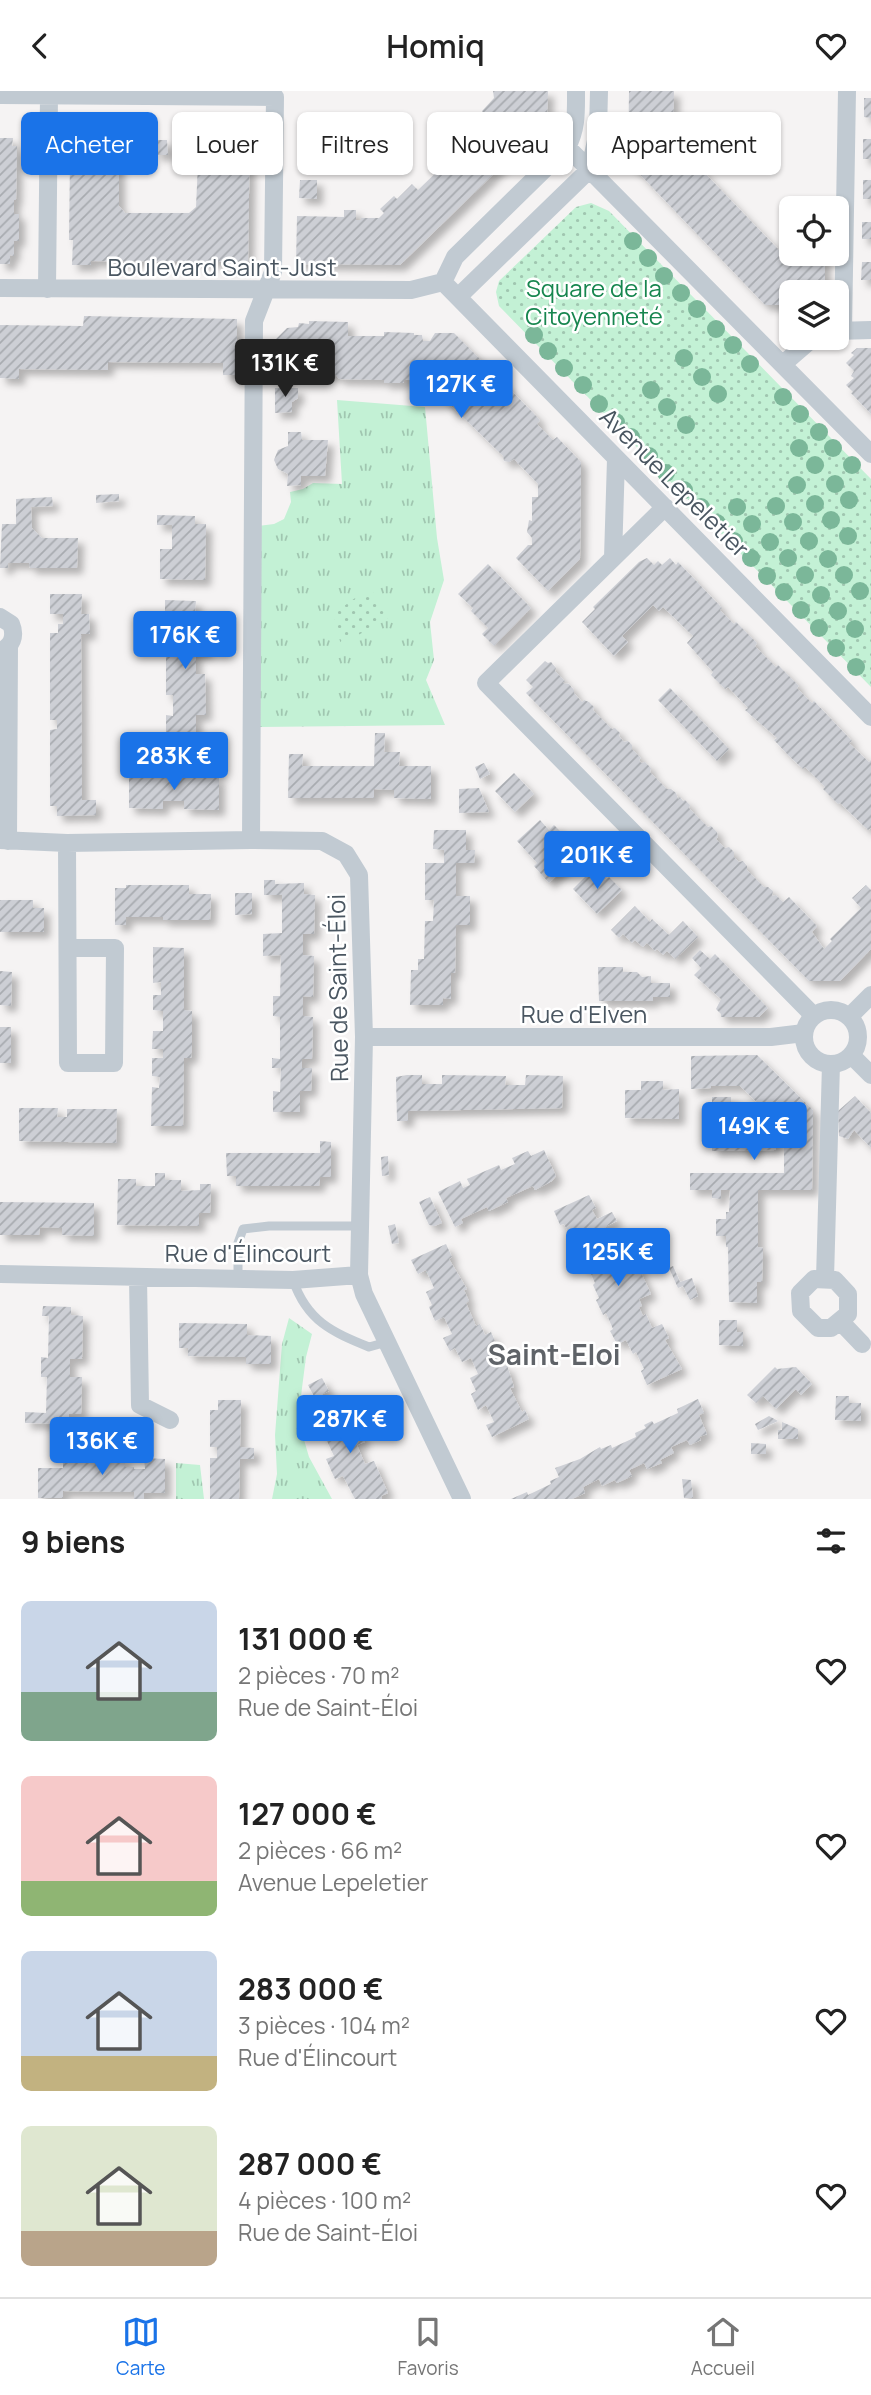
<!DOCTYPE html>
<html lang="fr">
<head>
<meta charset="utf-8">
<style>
	:root { --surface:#fff; --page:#f2f2f2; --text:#222; --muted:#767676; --line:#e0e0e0; --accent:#1a73e8 }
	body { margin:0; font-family:Manrope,sans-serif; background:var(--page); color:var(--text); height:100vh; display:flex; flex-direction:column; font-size:26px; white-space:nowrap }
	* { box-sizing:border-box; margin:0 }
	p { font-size:23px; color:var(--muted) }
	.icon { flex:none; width:38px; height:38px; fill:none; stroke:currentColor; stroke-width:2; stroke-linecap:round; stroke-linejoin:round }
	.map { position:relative; height:1408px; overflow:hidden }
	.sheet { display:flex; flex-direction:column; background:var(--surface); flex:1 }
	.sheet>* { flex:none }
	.guide { position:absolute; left:21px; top:21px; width:830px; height:63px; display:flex; gap:14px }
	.buttons { position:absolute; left:779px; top:105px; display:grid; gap:14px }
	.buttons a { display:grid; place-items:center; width:70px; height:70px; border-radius:10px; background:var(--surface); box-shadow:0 2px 5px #0004; font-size:35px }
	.price { position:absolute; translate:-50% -60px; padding:0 16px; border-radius:7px; background:var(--accent); color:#fff; font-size:23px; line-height:46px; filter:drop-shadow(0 2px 4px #0008) }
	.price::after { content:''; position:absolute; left:50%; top:42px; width:21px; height:16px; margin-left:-10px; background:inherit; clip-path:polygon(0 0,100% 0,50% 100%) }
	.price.active { background:#222; color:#fff }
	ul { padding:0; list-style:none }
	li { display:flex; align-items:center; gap:21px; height:175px; padding:0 21px }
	li span { display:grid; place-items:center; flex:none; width:196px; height:140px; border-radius:10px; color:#555 }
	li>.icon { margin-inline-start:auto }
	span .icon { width:84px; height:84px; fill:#fffc; stroke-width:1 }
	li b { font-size:30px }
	h2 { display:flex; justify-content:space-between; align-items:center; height:84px; padding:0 21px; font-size:30px }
	.chip { padding:0 24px; border-radius:10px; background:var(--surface); box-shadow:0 2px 5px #0004; font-size:24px; line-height:63px }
	.chip.active { background:var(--accent); color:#fff }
	header { display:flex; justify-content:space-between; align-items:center; height:91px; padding:0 21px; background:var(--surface); font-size:32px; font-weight:600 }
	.menu { display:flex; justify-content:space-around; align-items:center; height:98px; border-top:2px solid var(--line); background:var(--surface); font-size:19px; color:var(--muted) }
	.menu a { display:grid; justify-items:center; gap:4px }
	.menu .active { color:var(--accent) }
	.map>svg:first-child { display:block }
	.grass { fill:url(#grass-tufts) }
	.park { fill:url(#park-dots) }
	.building { fill:url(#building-hatch); filter:url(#shadow) }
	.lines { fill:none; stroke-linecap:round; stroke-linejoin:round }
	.service { stroke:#c1cad2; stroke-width:9 }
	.minor { stroke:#c1cad2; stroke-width:18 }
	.tree { fill:#7bb799 }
	.labels { text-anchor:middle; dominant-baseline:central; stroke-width:5; stroke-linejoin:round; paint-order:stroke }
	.street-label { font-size:24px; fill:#4a5661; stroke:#fff }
	.park-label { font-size:24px; fill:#17864f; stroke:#fff }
	.quarter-label { font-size:28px; font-weight:bold; fill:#5f6368; stroke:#fff }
</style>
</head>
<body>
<header><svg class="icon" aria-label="back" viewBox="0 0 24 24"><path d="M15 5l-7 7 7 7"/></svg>Homiq<svg class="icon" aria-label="heart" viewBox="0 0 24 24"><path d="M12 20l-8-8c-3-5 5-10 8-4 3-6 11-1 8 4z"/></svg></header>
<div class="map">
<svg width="871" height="1408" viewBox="0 0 871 1408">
	<defs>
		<pattern id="grass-tufts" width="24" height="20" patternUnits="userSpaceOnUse" patternTransform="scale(1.75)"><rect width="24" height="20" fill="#c3f1d5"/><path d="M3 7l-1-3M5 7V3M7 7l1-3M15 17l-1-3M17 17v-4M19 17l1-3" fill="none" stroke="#a0c6b0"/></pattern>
		<pattern id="park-dots" width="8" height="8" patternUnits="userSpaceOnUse" patternTransform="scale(1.75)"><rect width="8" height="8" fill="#c3f1d5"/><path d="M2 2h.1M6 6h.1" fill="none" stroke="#a0c6b0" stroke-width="1.8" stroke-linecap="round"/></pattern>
		<pattern id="building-hatch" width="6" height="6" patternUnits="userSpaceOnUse" patternTransform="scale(1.75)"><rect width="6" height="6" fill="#cdcfd5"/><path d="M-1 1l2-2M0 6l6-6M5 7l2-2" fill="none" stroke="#a8abb0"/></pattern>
		<filter id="shadow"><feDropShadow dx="6" dy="6" stdDeviation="3.5" flood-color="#0004"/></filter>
	</defs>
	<rect width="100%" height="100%" fill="#f5f3f3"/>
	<path class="grass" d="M337,309L425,316L437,447L444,489L430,531L434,569L426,589L445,634L260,636L258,435L274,433L284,428L291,411L290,401L303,398L313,392L342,393Z
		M289,1227L312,1243L306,1266L298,1328L309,1366L332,1408H272L277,1383L275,1344L282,1253Z
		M176,1372L200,1374L204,1408H176Z"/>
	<path class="park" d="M591,112L609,120L871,388V596L499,215L496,201L499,190L576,116Z
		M369,497L393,524L341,554L333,523Z"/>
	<path class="building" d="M493,0H548L547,31L400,174L296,173L297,125L344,126V119H356V129H361V127H379L384,122L380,118L394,105L397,108L412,93L418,99L475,44L469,38L484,23L482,20L494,7Z
		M629,0H674L673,49L780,160H790L791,163L825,165V201H791V214H765L628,71Z
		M864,7H871V27L864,26Z
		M211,32L250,33L248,175H223V171L91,170V174H72L73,149H69L70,67H74V48L142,49V63H117L119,68V115L125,122H189L196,116L199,50H211Z
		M299,33H317L318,68H300Z
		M0,47H13L12,55H17L16,109H14V123H19V150H14V165L10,164V173H0Z
		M863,48H871V68H863Z
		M155,49H167L168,64H155Z
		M300,89H317V108L299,107Z
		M863,89H871V108H863Z
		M862,131H871V148H862Z
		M862,171H871V189H861Z
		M84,225L237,228V284H223V272L108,271V279L19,278V288L0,287V234L83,235Z
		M309,230L348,231V245H384V241L414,242V244H422L423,250H430L435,242H454L487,275L484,278L496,289L498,286L540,329L537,333L553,349L557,346L581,371L580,468L548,500L516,467L528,454H532V447L527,441L529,429L532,430V406H538V393L514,368L509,371L504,370L503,365L434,298L437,296L430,289H425L424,294L419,297L415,294V289H404V292H384V289L339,288L336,284L279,282V267L275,266L276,248L287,237L298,236L299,232L309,233Z
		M857,257H871V323L851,302L853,301L846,294L854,287L851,285L854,280L846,272L854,264L851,262Z
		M275,297H298V307L292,311V321L275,322Z
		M288,341H301L302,349H328L325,385H301V394L287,395L288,383L278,378L274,369L278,359L288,355Z
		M119,403V410L96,412V404Z
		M52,406L53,415L31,416L32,437L42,447H78L77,477H30L29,472H8V477H0L2,433H16V408Z
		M157,424L195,425V433H206L205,489L160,488V458H172V434H157Z
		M647,467L654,474L658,470L662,474L670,467L676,474L678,471L722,517L720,519L734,533L736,531L757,552L755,555L776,576L778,574L799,595L797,597L812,612L814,610L852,650L849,652L869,671L871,669V737L868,739L840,712L838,713L823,698L825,696L805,676L803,678L788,664L774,649L777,647L745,619L748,617L728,596L725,598L711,584L713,581L687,552L693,545L663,516L659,520L653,514L622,545L628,551L614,565L582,531L595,518L593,516L639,471Z
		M488,473L531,517L494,555L482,543L488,537L471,520L473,517L458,503Z
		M50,503H82L81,523H89L90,543H81L82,709H96V724L57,725V715H50V639L57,638V629H50V542H58V533H63V523H50Z
		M165,509L196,510L195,521L206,522V562H196V583H205L206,624H196V651L166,650V624L173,625V604H166V562H173V521H165Z
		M545,570L548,572L551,571L556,577L555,580L565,590L563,592L569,593L574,599V602L582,611L584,609L589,611L594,616L593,619L612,638L615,637L620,642L619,645L624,651L628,650L632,654V658L641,667L639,669L641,672L645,671L651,677L650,681L667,698H671L676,702L678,708L680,706L683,710L685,709L690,714L689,717L708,736L711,735L717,741L718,746L716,748L725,757L729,756L734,761V766L739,771L743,770L747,775V779L764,796H768L773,800L772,805L776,804L783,811L789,806L817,835L812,841L824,858L832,850L830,848L861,817L852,807L866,794L871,799V858L840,890H809L526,602L533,596L526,589Z
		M670,597L729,658L717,670L658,609Z
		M375,642H385L384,661H400L399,675H431V708L394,707V699L374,698V707H288L289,663H303L302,675H374Z
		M484,672L490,683L480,688L475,676Z
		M514,682L534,703L515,721L495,700Z
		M129,685L219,686V719L184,718V710H163V718L129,717Z
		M479,697L489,721L459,722V698Z
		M540,729L549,739L554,734L581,761L549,792L534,775L537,772L517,750Z
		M434,739H466V759H475L474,772H456V805H470V834H456L455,882H451V908L443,907V914H410L411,879H418V868H424L425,830H433L434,809H425V772H444V759L433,758Z
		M594,777L605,789L609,786L622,799L597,823L573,798Z
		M264,789H275V793L304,792V803L315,804L314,843H303V864L314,865L313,906L303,905V925L313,926L312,968H302V977H312L311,1000H300V1021H273V1000L280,1001L281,977H272V967L280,968V926L273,925V905H280L281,864L263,865V843L282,842V804H264Z
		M126,794H189V803H211L210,829H163V826H126V834H115V797H126Z
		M235,802H252V823L235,824Z
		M0,809H33V817H44V841H0Z
		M635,815L650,831L652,828L669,844L683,830L698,846L675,868L667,860L663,864L657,858L655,860L647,852L643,856L635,849L632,852L623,843L619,847L611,839Z
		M153,856L184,857V919L192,920V958L191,967H184L183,1035H151L152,996L159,997L160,986L152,985V967H163V958H152L153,940H163V920L153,919V904H161V891L153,892Z
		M700,859L710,868L715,863L768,917L759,926H721V923L716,918L721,908L694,884L701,877L692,867Z
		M598,876H623V881H637L642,886L651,885V892H670V906H653V910H599Z
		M0,880L12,881L11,915L0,914Z
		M0,936H11V972H0Z
		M757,964L813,1019L812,1099H758V1156L763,1157L762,1191H757V1212L729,1211L728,1156H726V1145H716V1128H726V1121H729L730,1099H721V1108L712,1107V1099H690V1082H784V1037L740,995H711V997L691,998V965Z
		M407,984H422V993H442V984L506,985L505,994H525L526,984L563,985L562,1017L408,1020V1030H397L396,986Z
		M641,990H663V999L679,998V1028L625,1027V999H641Z
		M855,1005L871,1022V1057L854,1039L848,1048L839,1045L838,1020Z
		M712,1006H731V1040L776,1041V1059L712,1060Z
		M19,1017H58L57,1026H67V1018H117L116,1052L19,1050Z
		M320,1050L331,1051V1086H320L319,1095H236V1085H227L226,1062H320Z
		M544,1059L556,1085L552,1090L535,1099L533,1095L506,1107L508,1111L489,1120L487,1116L461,1128L463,1132L455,1136L438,1101L460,1090L463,1097L470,1094L467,1088L499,1074L501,1079L515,1073L512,1067L528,1060L531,1065Z
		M388,1065L389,1084L382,1085L381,1066Z
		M155,1082H165V1089H181V1100L200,1099V1093H211L210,1122H199V1135L117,1134L118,1088H136V1095H155Z
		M589,1104L596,1117L592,1119L597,1128L612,1121L617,1130L605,1136L610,1148L614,1147L620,1161L617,1162L625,1178L637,1173L651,1203L639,1208L642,1215L639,1216L643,1225L646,1223L652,1237L662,1233L669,1247L665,1249L682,1278L647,1294L641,1280L644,1278L636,1261L633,1263L626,1249L617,1253L610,1240L613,1238L606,1222L603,1224L596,1209L599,1207L593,1194L595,1192L588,1176L584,1178L578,1163L575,1165L568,1151L572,1149L564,1133L560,1134L554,1120Z
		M430,1106L442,1132L434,1135L429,1134L419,1111Z
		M0,1111L94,1112V1145L62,1144V1137L40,1136L39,1144H0Z
		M395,1133L399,1152L392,1153L388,1135Z
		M446,1153L452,1166L449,1168L467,1198L464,1199L469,1210L466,1212L476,1235L480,1233L485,1244L491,1241L495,1250L490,1252L502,1276L507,1274L514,1296L510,1297L522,1321L525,1319L529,1328L492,1346L486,1334L494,1331L486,1314L478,1319L471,1303L476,1300L470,1287L478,1283L471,1267L462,1271L455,1257L450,1260L443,1247L452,1243L444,1226L435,1230L429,1216L432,1214L426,1201L434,1197L426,1179L418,1183L411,1169Z
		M673,1175L680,1191L692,1187L698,1205L690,1209L683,1195L678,1197L669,1177Z
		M43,1215L71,1216V1224L83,1225L82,1268H70V1286H82L81,1323H69V1333L25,1332V1321L46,1322L47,1286H41V1266L48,1267L49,1225H42Z
		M719,1229H737V1241H743V1255L719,1254Z
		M179,1232L247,1233V1244L271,1245V1273H246V1266L188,1265V1257H179Z
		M775,1276L777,1278L796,1276L812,1293L801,1304L796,1298L776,1318L763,1305L756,1312L747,1304Z
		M322,1287L329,1300L315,1307L308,1294Z
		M836,1305H849V1312H861V1330L835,1329Z
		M698,1308L704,1322L699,1324L707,1343L699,1346L701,1349L690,1354L687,1349L671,1356L674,1362L660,1369L662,1372L647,1378L644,1372L629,1379L632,1385L617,1392L615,1389L602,1395L599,1388L583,1396L585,1402L572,1408H511L527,1401L528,1404L551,1393L550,1390L559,1386L555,1377L580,1368L600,1356L601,1358L611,1354L612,1357L636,1346L635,1342L646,1337L644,1334L652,1330L654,1333L678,1322L677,1318Z
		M218,1309H241L240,1356L254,1357V1368H240L239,1408H210V1367H217V1356H210V1319H218Z
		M339,1316L343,1325L351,1321L365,1351L357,1354L365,1373L374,1370L388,1402L381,1405L382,1408H355L343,1385L335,1388L326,1368L334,1365L320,1335L315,1338L311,1329Z
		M769,1325L778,1330L758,1339L755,1333Z
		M782,1331L798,1338V1348H778V1339H782Z
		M751,1352L766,1353V1363H751Z
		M63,1367H125V1376H134V1378H145L144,1367L165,1368V1402H144V1408H134V1401L63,1400V1407H38V1377H63Z
		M682,1388L691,1389L693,1407H684Z"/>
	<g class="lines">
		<path class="service" d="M238,1188V1152L243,1138L269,1135H361
			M293,1189C307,1230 332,1241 369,1256L387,1251"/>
		<path class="minor" d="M0,4L275,6L273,181L254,230L251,749L322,750L346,763L359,784L364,946L359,1184L364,1203L462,1408
			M567,56L871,363
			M443,191L871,626
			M443,191L455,166L567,56C577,38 576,20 576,0
			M0,197L411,199L443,191
			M47,198L49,4
			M458,206L590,78L598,40L599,0
			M843,239L847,0
			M836,240L871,239
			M783,273L813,247
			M665,416L486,592L814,925
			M613,467L616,368
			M0,526L11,533C16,545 12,556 0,560
			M0,749L67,752L251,749
			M8,750L9,555
			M67,752L68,972H114L115,857H68
			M804 946a27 27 0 1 1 54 0a27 27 0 1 1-54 0Z
			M849,926L871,904
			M364,946H771L804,942
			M851,964L871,984
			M0,1183L293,1189L359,1184
			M138,1186L140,1314L170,1329
			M814,1188L835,1189L848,1203V1223L831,1237H818L801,1220L800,1202Z
			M825,1188L831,973
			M840,1230L862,1253"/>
	</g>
	<g class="tree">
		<circle cx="633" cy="150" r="9"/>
		<circle cx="648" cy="167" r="9"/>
		<circle cx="664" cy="185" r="9"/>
		<circle cx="681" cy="202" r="9"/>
		<circle cx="697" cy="218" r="9"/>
		<circle cx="716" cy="238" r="9"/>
		<circle cx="534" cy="244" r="9"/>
		<circle cx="733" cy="254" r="9"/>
		<circle cx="548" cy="260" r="9"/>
		<circle cx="684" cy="267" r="9"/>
		<circle cx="750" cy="273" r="9"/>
		<circle cx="564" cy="277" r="9"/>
		<circle cx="702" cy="286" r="9"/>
		<circle cx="583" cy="294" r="9"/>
		<circle cx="651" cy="299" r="9"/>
		<circle cx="718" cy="303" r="9"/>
		<circle cx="783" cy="306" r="9"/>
		<circle cx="599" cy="313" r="9"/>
		<circle cx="667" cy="316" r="9"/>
		<circle cx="800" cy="323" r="9"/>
		<circle cx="616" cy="331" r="9"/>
		<circle cx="686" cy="334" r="9"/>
		<circle cx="819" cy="341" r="9"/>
		<circle cx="631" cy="346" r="9"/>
		<circle cx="799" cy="357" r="9"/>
		<circle cx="833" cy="357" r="9"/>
		<circle cx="649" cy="365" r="9"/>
		<circle cx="815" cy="374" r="9"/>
		<circle cx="852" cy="374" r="9"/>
		<circle cx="666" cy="382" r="9"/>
		<circle cx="835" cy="393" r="9"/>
		<circle cx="797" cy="394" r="9"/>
		<circle cx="684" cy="399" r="9"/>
		<circle cx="849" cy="409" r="9"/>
		<circle cx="815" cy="413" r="9"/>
		<circle cx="776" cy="415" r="9"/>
		<circle cx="701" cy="416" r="9"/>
		<circle cx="737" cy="416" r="9"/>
		<circle cx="831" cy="429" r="9"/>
		<circle cx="793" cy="431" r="9"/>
		<circle cx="717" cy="432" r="9"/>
		<circle cx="752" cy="433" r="9"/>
		<circle cx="848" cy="445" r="9"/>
		<circle cx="734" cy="450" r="9"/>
		<circle cx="809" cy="450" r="9"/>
		<circle cx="770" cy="451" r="9"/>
		<circle cx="751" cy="467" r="9"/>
		<circle cx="788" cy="467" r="9"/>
		<circle cx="828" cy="468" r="9"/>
		<circle cx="805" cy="484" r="9"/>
		<circle cx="844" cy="484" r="9"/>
		<circle cx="767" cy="485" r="9"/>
		<circle cx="860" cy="500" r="9"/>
		<circle cx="784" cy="501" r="9"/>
		<circle cx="821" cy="504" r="9"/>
		<circle cx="801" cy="519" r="9"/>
		<circle cx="838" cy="520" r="9"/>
		<circle cx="819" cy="537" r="9"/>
		<circle cx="855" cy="538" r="9"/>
		<circle cx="836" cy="557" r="9"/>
		<circle cx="856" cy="576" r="9"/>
	</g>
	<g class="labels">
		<g class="street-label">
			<text x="222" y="175">Boulevard Saint-Just</text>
			<text transform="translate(675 391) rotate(45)">Avenue Lepeletier</text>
			<text transform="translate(337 897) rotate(-91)">Rue de Saint-Éloi</text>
			<text x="584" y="922">Rue d'Elven</text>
			<text x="248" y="1161">Rue d'Élincourt</text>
		</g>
		<g class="park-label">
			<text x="594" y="196">Square de la<tspan x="594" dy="28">Citoyenneté</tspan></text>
		</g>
		<g class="quarter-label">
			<text x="554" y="1263">Saint-Eloi</text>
		</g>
	</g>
</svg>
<div class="buttons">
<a><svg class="icon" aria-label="locate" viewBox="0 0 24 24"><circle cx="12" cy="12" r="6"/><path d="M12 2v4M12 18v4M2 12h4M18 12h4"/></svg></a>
<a><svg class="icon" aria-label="layers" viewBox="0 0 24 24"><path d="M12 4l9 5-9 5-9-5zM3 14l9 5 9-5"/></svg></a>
</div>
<b class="price active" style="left:285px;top:308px">131K €</b>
<b class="price" style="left:461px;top:329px">127K €</b>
<b class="price" style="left:185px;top:580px">176K €</b>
<b class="price" style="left:174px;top:701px">283K €</b>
<b class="price" style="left:597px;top:800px">201K €</b>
<b class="price" style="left:754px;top:1071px">149K €</b>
<b class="price" style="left:618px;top:1197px">125K €</b>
<b class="price" style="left:350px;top:1364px">287K €</b>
<b class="price" style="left:102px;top:1386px">136K €</b>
<div class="guide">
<a class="chip active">Acheter</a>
<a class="chip">Louer</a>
<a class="chip">Filtres</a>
<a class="chip">Nouveau</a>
<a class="chip">Appartement</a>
</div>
</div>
<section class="sheet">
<h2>9 biens<svg class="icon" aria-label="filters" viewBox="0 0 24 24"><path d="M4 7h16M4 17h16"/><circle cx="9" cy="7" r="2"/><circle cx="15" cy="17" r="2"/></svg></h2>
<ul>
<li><span style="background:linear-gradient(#c9d6e8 65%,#7fa58c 0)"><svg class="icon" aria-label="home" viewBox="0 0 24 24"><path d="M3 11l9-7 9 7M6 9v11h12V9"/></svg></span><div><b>131 000 €</b><p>2 pièces · 70 m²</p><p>Rue de Saint-Éloi</p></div><svg class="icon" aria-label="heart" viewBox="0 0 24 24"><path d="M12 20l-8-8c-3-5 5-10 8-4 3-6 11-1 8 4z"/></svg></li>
<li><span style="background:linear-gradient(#f6c9c9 75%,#8fb573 0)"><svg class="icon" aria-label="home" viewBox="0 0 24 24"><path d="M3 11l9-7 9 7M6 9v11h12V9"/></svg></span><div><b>127 000 €</b><p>2 pièces · 66 m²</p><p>Avenue Lepeletier</p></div><svg class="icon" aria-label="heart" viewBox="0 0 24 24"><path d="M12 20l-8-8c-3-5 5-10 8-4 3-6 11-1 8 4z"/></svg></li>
<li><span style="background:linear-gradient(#c9d6e8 75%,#c2b280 0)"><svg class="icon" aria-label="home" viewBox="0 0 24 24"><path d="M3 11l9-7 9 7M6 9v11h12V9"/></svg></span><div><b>283 000 €</b><p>3 pièces · 104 m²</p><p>Rue d'Élincourt</p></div><svg class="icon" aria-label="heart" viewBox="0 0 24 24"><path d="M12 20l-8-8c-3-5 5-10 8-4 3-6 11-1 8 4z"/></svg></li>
<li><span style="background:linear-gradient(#dfe7d0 75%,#b9a48a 0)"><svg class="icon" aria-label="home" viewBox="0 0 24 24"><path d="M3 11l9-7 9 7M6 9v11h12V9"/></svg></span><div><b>287 000 €</b><p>4 pièces · 100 m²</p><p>Rue de Saint-Éloi</p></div><svg class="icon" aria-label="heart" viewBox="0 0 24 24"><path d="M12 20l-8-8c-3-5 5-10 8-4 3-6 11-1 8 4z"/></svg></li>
</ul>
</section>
<nav class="menu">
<a class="active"><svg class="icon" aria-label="map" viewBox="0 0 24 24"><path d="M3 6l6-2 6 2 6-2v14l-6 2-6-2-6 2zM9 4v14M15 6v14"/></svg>Carte</a>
<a><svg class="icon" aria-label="saved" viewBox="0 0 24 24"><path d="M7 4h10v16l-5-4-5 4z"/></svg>Favoris</a>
<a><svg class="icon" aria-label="home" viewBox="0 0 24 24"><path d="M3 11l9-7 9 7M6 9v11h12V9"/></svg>Accueil</a>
</nav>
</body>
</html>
